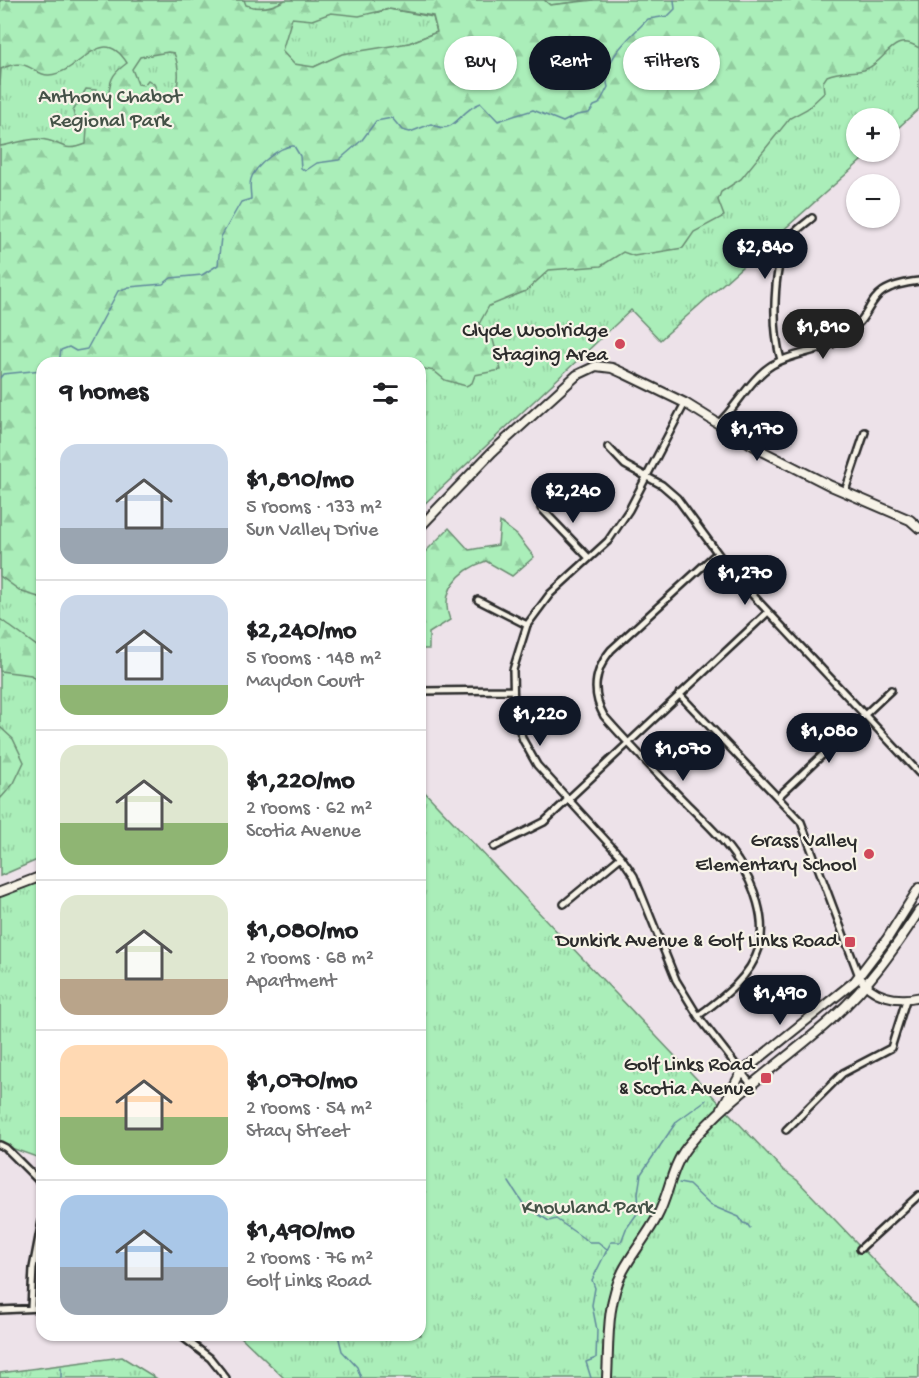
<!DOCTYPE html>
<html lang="en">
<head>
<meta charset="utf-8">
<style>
	:root { --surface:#fff; --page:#f6f6f6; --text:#202124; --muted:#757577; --line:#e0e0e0; --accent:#111827 }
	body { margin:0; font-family:"Gochi Hand",sans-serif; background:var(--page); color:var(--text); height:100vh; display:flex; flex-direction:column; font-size:22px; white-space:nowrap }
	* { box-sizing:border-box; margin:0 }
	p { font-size:20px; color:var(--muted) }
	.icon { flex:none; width:33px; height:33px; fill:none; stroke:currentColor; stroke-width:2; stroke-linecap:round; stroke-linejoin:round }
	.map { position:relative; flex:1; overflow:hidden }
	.drawer { position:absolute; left:36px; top:357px; width:390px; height:984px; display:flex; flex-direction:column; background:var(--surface); border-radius:18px; box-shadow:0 2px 4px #0004 }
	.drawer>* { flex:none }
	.banner { position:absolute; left:444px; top:36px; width:384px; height:54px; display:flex; gap:12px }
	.fabs { position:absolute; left:846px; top:108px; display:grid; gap:12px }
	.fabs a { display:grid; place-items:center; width:54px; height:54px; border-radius:50%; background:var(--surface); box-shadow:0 2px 4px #0004; font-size:30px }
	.price { position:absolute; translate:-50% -51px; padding:0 14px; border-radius:21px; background:var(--accent); color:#fff; font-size:20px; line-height:39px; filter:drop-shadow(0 2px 3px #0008) }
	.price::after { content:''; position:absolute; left:50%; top:36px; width:18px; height:14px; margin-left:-9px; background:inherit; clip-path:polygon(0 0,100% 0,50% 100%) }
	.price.current { background:#222; color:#fff }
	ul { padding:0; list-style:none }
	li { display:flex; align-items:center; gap:18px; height:150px; padding:0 24px }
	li+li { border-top:2px solid var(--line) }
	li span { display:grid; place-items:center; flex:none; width:168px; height:120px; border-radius:18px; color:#555 }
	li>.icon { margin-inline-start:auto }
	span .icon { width:72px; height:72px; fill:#fffc; stroke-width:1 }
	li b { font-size:26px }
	h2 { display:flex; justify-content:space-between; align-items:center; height:72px; padding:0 24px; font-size:26px }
	.tag { padding:0 21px; border-radius:27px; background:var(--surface); box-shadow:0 2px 4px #0004; font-size:21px; line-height:54px }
	.tag.current { background:var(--accent); color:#fff }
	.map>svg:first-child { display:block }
	.grass { fill:url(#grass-tufts); stroke:#6a8c72; stroke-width:1.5 }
	.forest { fill:url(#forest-firs); stroke:#6a8c72; stroke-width:1.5; fill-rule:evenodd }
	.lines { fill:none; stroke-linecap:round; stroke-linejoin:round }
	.stream { stroke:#61899b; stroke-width:1.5 }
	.minor-casing { stroke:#2b2b2b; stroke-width:10 }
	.tertiary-casing { stroke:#2b2b2b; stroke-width:11 }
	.secondary-casing { stroke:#2b2b2b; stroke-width:12 }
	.minor { stroke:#f7f3e8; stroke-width:5 }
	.tertiary { stroke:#f7f3e8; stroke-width:7 }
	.secondary { stroke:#f7f3e8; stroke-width:8 }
	.poi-dot { fill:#d1495b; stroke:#f7f3e8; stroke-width:2 }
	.labels { text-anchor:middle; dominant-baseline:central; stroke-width:4.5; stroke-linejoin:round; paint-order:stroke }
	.park-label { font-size:21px; fill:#445247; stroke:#f7f3e8 }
	.poi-label { font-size:21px; fill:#2b2b2b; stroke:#f7f3e8; text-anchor:end }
</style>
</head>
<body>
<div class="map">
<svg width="919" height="1378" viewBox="0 0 919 1378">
	<defs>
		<pattern id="grass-tufts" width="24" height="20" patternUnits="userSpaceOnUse" patternTransform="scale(1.5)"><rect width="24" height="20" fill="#aaeeb9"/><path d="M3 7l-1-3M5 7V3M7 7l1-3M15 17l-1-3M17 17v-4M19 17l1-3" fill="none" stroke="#92cc9f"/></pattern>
		<pattern id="forest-firs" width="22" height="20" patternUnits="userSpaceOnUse" patternTransform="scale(1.5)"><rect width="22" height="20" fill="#aaeeb9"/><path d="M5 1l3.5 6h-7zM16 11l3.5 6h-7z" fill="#92cc9f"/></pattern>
	</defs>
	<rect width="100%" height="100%" fill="#ede2e9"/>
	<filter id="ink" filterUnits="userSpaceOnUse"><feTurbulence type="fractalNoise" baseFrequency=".0167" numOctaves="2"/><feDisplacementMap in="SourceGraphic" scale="12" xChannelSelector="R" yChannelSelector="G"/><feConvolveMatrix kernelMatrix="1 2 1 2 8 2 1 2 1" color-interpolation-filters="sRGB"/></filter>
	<g filter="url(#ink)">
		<path class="grass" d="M0,0H389L375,13L389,9L433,17L437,32L409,43L332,59L314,67L38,348L42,367V858L0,876Z
			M544,0H594L550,5Z
			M919,0V109L890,135V118H856V152H871L660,340L631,310L420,508V363H161Z
			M420,787L746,1131L783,1170L797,1180L919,1308V1378H284L239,1335H420Z
			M42,873V1159L0,1144V893Z
			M122,1357L156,1378H0V1373Z"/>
		<path class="forest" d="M0,0H244L246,5C259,10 273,7 285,0H544L550,5L594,0H919V48C892,30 886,63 864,70C852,73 839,70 827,76L823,82L824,93L807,109L790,118L741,179L721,192L718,200L724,216L694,232L683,248L634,256L623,252L601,266L549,270L526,291L489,306L479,324L492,336L501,370L475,375L472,383L466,386L445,380L434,371L420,368V363H42V598L22,592L0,576V146C13,144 26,139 39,139C62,140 61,154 86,144L87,128L76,122L73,111L86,89L96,90L104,95L109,93C110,77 115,72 127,63C101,22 81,73 49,75C33,76 29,55 1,69L0,85ZM389,9L433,16L437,32L409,43L342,54L314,67L294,64L282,51L292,18L312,20L331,13L359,16ZM168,52L174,53C180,68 180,85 172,99L162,100L154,84L148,80L144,85L138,84L132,69L140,57Z
			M500,522L517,535L534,557L512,576L486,561C459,570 439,591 450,620L429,633V649H420V557L449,528L469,550L498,545Z
			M0,619L42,650V687L31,675L0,671Z
			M0,727L13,739L24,762L14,783L0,799Z"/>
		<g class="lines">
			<path class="stream" d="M59,363L61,350L69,347L76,351L87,349L118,291L129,287L163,284L171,278L202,275L218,265L221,237L241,202L251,199C251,193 249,185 251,179C255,166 281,145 294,146L300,156L301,168L305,171L317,163L339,160L362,140L376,121L392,118L402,130L410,132L431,124C456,137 457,111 481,103L498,121L533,110L563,122L577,115L589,113L594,106L599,104L608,87C600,61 631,36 648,19L668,16L675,9L674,0
				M0,378L3,374L42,370
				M509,1182L524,1205L549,1221L556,1219L589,1242H598L607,1249
				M679,1183L689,1185L710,1205L739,1217L743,1223L747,1224L750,1228
				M338,1335L342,1351L357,1367L361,1378
				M61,1367V1378
				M591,1378L586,1362L596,1358L597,1330L592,1305L595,1288L592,1280L611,1242H621L626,1229L639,1211L638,1193L641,1174L677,1121L706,1100"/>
			<g class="minor-casing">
				<path id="minor" d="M781,360C772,329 772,269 788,240C793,232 805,224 812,218
					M685,403L629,510L608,541L550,594L527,625L513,670L514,713L523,740L537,765L621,857L634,876L676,980L698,1016L750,1083
					M719,423C737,406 751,378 772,365C795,351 824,353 845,336C881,309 860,288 919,281
					M608,447L625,465L662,485L677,498L733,574L919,773
					M845,491L865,432
					M541,508L588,557
					M478,600L527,625
					M420,691L513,690
					M679,694L801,822L859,976
					M778,797L891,690
					M494,847L544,822L767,613
					M564,904L621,857
					M698,1016C722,998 750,978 759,948C767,920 754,884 738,861C724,839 704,821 686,803C658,774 630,746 604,716C591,692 594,671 611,650L717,553
					M786,1130L843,1073L891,1048L906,1000
					M0,1145L6,1148L42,1184
					M860,1249L919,1195
					M31,1308L33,1268L42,1221
					M0,1310L42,1308
					M180,1335L210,1358L226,1378"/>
			</g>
			<g class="tertiary-casing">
				<path id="tertiary" d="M859,976C871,997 897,1002 919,997"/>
			</g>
			<g class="secondary-casing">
				<path id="secondary" d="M420,527L492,452L577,375L596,366L612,368L623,373L685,403L764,452L831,486L910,520L919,528
					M0,892L42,876
					M722,1108L741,1073L855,981L887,939L919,888
					M607,1378C609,1342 606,1304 623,1271C633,1252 647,1236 657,1217C669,1195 671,1167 687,1147C729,1095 786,1061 834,1017C869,985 893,951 919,911"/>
			</g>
			<use href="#minor" class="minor"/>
			<use href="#tertiary" class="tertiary"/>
			<use href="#secondary" class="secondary"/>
		</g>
	</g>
	<g class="poi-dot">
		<circle cx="620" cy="344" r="6"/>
		<circle cx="869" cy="854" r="6"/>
		<rect x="844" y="936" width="12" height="12" rx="3"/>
		<rect x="760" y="1072" width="12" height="12" rx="3"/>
	</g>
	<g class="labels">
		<g class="park-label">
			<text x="110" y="98">Anthony Chabot<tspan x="110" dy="24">Regional Park</tspan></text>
			<text x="588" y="1209">Knowland Park</text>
		</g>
		<g class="poi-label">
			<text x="608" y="332">Clyde Woolridge<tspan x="608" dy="24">Staging Area</tspan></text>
			<text x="857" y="842">Grass Valley<tspan x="857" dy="24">Elementary School</tspan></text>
			<text x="838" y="942">Dunkirk Avenue &amp; Golf Links Road</text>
			<text x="754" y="1066">Golf Links Road<tspan x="754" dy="24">&amp; Scotia Avenue</tspan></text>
		</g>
	</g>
</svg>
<div class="fabs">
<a>+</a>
<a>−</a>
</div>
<b class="price" style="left:765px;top:280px">$2,840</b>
<b class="price current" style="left:823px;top:360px">$1,810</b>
<b class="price" style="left:757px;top:462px">$1,170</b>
<b class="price" style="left:573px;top:524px">$2,240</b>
<b class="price" style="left:745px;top:606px">$1,270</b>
<b class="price" style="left:540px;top:747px">$1,220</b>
<b class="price" style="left:829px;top:764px">$1,080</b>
<b class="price" style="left:683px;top:782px">$1,070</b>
<b class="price" style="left:780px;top:1026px">$1,490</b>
<div class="banner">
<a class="tag">Buy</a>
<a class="tag current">Rent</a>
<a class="tag">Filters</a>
</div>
<section class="drawer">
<h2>9 homes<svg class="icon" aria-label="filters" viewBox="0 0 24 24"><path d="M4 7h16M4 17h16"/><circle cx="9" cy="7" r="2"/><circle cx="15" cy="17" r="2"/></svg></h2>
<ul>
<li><span style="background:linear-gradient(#c9d6e8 70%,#9aa5b1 0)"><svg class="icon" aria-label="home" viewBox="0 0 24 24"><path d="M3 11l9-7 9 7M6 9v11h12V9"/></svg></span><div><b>$1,810/mo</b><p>5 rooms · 133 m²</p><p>Sun Valley Drive</p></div></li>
<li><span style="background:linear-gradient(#c9d6e8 75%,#8fb573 0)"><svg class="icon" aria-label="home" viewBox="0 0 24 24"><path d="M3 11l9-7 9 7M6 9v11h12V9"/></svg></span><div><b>$2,240/mo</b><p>5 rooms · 148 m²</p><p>Maydon Court</p></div></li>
<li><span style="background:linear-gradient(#dfe7d0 65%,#8fb573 0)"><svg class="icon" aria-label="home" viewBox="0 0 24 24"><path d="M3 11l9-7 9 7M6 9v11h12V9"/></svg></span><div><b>$1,220/mo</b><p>2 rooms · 62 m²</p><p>Scotia Avenue</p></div></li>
<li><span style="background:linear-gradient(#dfe7d0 70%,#b9a48a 0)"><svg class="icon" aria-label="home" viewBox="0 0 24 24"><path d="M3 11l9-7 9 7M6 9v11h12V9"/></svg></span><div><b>$1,080/mo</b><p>2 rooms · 68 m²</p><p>Apartment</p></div></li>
<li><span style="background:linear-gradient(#ffd9b3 60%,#8fb573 0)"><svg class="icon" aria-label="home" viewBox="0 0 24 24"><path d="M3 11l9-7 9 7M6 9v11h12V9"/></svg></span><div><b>$1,070/mo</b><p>2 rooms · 54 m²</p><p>Stacy Street</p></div></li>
<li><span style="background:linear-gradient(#a9c7e8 60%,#9aa5b1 0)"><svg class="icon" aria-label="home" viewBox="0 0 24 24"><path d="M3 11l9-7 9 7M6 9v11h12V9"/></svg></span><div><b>$1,490/mo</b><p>2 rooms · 76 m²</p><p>Golf Links Road</p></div></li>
</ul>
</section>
</div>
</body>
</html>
